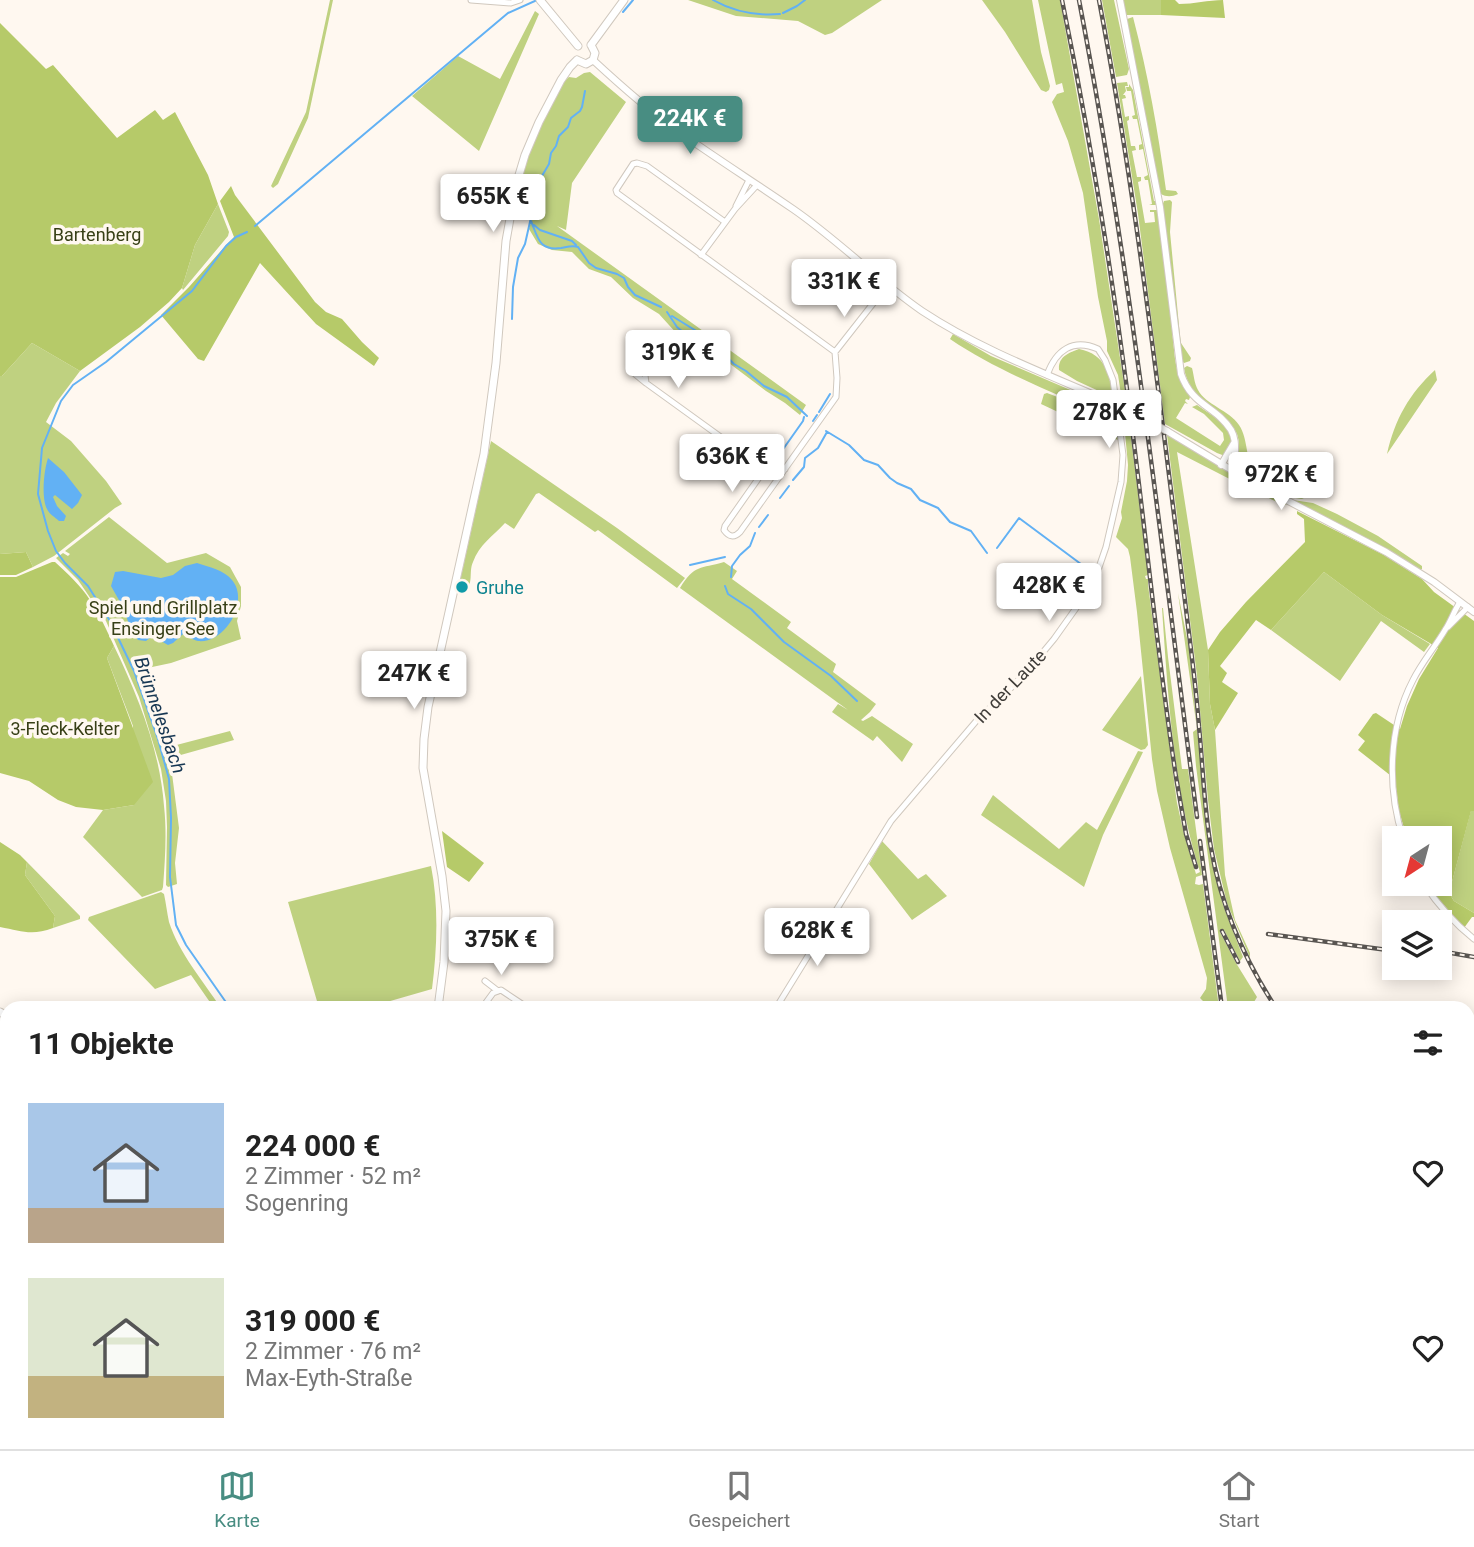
<!DOCTYPE html>
<html lang="de">
<head>
<meta charset="utf-8">
<style>
	:root { --surface:#fff; --page:#f6f6f6; --text:#222; --muted:#767676; --line:#e0e0e0; --accent:#488d82 }
	body { margin:0; font-family:Roboto,sans-serif; background:var(--page); color:var(--text); height:100vh; display:flex; flex-direction:column; font-size:26px; white-space:nowrap }
	* { box-sizing:border-box; margin:0 }
	p { font-size:23px; color:var(--muted) }
	.icon { flex:none; width:38px; height:38px; fill:none; stroke:currentColor; stroke-width:2; stroke-linecap:round; stroke-linejoin:round }
	.map { position:relative; flex:1; overflow:hidden }
	.details { position:absolute; left:0px; top:1001px; width:1475px; height:448px; display:flex; flex-direction:column; background:var(--surface); border-radius:21px 21px 0 0; box-shadow:0 4px 18px #0003 }
	.details>* { flex:none }
	.needle { width:46px; rotate:216deg }
	.tools { position:absolute; left:1382px; top:826px; display:grid; gap:14px }
	.tools a { display:grid; place-items:center; width:70px; height:70px; border-radius:0px; background:var(--surface); box-shadow:0 4px 18px #0003; font-size:35px }
	.price { position:absolute; translate:-50% -60px; padding:0 16px; border-radius:7px; background:#fff; color:#222; font-size:23px; line-height:46px; filter:drop-shadow(0 2px 4px #0008) }
	.price::after { content:''; position:absolute; left:50%; top:42px; width:21px; height:16px; margin-left:-10px; background:inherit; clip-path:polygon(0 0,100% 0,50% 100%) }
	.price.on { background:var(--accent); color:#fff }
	ul { padding:0; list-style:none }
	li { display:flex; align-items:center; gap:21px; height:175px; padding:0 28px }
	li span { display:grid; place-items:center; flex:none; width:196px; height:140px; border-radius:0px; color:#555 }
	li>.icon { margin-inline-start:auto }
	span .icon { width:84px; height:84px; fill:#fffc; stroke-width:1 }
	li b { font-size:30px }
	h2 { display:flex; justify-content:space-between; align-items:center; height:84px; padding:0 28px; font-size:30px }
	.menu { display:flex; justify-content:space-around; align-items:center; height:98px; border-top:2px solid var(--line); background:var(--surface); font-size:19px; color:var(--muted) }
	.menu a { display:grid; justify-items:center; gap:4px }
	.menu .on { color:var(--accent) }
	.map>svg:first-child { display:block }
	.green { fill:#bfd180 }
	.forest { fill:#b6ca69 }
	.water { fill:#62b1f4 }
	.lines { fill:none; stroke-linecap:round; stroke-linejoin:round }
	.stream { stroke:#62b1f4; stroke-width:2 }
	.minor-casing { stroke:#d0c8be; stroke-width:7 }
	.tertiary-casing { stroke:#d0c8be; stroke-width:8 }
	.secondary-casing { stroke:#d0c8be; stroke-width:9 }
	.minor { stroke:#fff; stroke-width:5 }
	.tertiary { stroke:#fff; stroke-width:6 }
	.secondary { stroke:#fff; stroke-width:7 }
	.rail-casing { stroke:#595551; stroke-width:4.5 }
	.rail { stroke:#fff8f0; stroke-width:2; stroke-dasharray:5; stroke-linecap:butt }
	.tertiary-bridge-casing { stroke:#d0c8be; stroke-width:8; stroke-linecap:butt }
	.tertiary-bridge { stroke:#fff; stroke-width:6 }
	.culture-dot { fill:#0f9aa8; stroke:#fff8f0; stroke-width:2.5 }
	.labels { text-anchor:middle; dominant-baseline:central; stroke-width:7; stroke-linejoin:round; paint-order:stroke }
	.park-label { font-size:18px; fill:#373f16; stroke:#fff8f0 }
	.culture-label { font-size:18px; fill:#0d838f; stroke:#fff8f0; text-anchor:start }
	.street-label { font-size:18px; fill:#3f3c38; stroke:#fff8f0 }
	.water-label { font-size:19px; font-style:italic; fill:#173753; stroke:#fff8f0 }
</style>
</head>
<body>
<div class="map">
<svg width="1474" height="1449" viewBox="0 0 1474 1449">
	<rect width="100%" height="100%" fill="#fff8f0"/>
	<path class="green" d="M330,0H333L308,118L278,184L273,188L271,186L306,112Z
		M688,0H882L832,33L825,35L798,21L736,16Z
		M982,0H1032L1041,52L1050,86L1049,90L1046,92L1041,90L1005,32Z
		M1038,0H1060L1099,219L1127,404L1122,401L1118,375L1107,351V341L1098,297L1083,193L1068,141L1052,102L1057,94L1064,92L1062,83L1056,85Z
		M1102,0H1114L1129,69L1127,75L1116,77Z
		M1122,0H1161V15H1124Z
		M535,11L539,14L479,151L412,96L458,56L500,79Z
		M1133,17C1148,74 1158,131 1166,190L1176,191L1178,194C1172,197 1166,197 1161,194L1160,190L1126,20L1127,19Z
		M590,72L626,102L572,183L566,230L557,226L806,405L800,415L785,403L766,391L717,354L704,350L678,335L659,314L633,298L611,277L589,269L572,252L552,250L538,244L529,229L534,211L529,208L526,196L520,186L519,181L526,156L561,84L569,77L576,78L584,73Z
		M1127,82L1128,86H1125L1126,91L1123,95H1125L1126,98L1122,99L1125,117L1129,116V120L1127,121L1131,146H1135L1136,150L1132,151L1137,177H1141V181L1138,182L1145,223L1155,222L1154,212H1150V210H1157L1163,244L1175,359L1178,375L1190,397L1189,400L1186,399L1185,401L1188,404L1185,403L1176,418L1220,446L1224,440L1223,433L1204,414L1192,407L1197,405L1222,422L1229,430L1232,441L1225,456L1217,453L1165,424L1138,214L1117,83Z
		M1129,84L1133,90L1154,201H1157L1156,205H1149L1152,204L1148,180H1145L1144,177L1148,175L1143,149L1139,150V145L1142,144L1137,119H1133L1132,116L1135,115L1131,91H1127L1126,87H1129Z
		M1170,200L1172,202L1170,232L1180,336L1181,343L1191,358L1190,361L1184,363L1182,361L1162,206L1164,201Z
		M218,204L229,232L228,236L183,290L182,288L195,245Z
		M953,334L991,356L1115,409V416L1111,419C1057,393 1000,373 950,339Z
		M32,343L80,371L56,403L46,422L71,441L106,481L122,504L115,508L54,556L33,567L26,552L0,554V376H2Z
		M1079,349C1107,355 1108,373 1114,398L1077,381L1059,370C1058,357 1068,353 1079,349Z
		M1187,366L1192,368C1194,375 1194,383 1198,390C1206,405 1229,410 1239,425C1249,440 1244,458 1256,471C1268,485 1288,491 1304,499C1288,499 1268,487 1256,478C1249,473 1245,466 1238,462C1239,453 1240,442 1237,434C1224,405 1190,405 1184,368Z
		M1435,370L1437,380L1433,386L1387,454C1395,419 1409,394 1435,370Z
		M1047,393L1076,404L1115,424L1117,426L1118,440L1041,404L1044,394Z
		M1123,412L1128,414L1148,575L1145,576L1146,579H1148V585L1177,803L1184,834L1196,874L1200,872C1173,787 1168,697 1162,608H1163L1168,657L1182,769H1188L1202,875L1196,877L1195,884L1199,885L1203,884L1219,1008H1207V1005L1200,998L1206,989L1207,978L1170,848L1157,791L1152,759L1137,612L1130,557L1128,549L1116,537L1122,518L1121,512L1127,481L1128,465Z
		M1167,435L1247,483L1286,502L1287,504L1284,505L1255,492L1177,452L1208,650L1210,704L1215,730L1225,875L1235,920L1250,953V958L1227,903L1214,849L1208,800L1197,676Z
		M491,441L617,528L685,578L677,588L598,530L595,532L539,493L536,494L514,529L505,523C493,536 479,545 473,562C468,573 475,584 463,592L458,590Z
		M1240,465L1264,485L1293,500L1313,503L1337,514L1378,536L1422,566V569L1420,570L1259,484L1244,471Z
		M109,517L167,563L206,553L230,567L241,587V606L237,621L241,639L171,663L138,670L165,748L230,731L234,740L170,758L179,828L175,863L177,884L168,887L166,885L167,827L166,801L161,769L139,697L106,621L78,580L56,558L63,553L68,556L70,554L65,551Z
		M724,562L737,571L732,579L791,622L787,628L836,664L833,672L876,704L870,712L861,720L863,721L872,716L913,744L902,762L877,736L873,741L832,712L838,704L848,710L680,588C695,564 700,569 724,562Z
		M1324,572L1382,615L1430,644L1424,652L1381,621L1340,681L1271,630Z
		M1178,593L1189,648L1209,849L1223,905L1243,957L1240,961L1224,930L1220,932L1236,963L1257,997L1254,1002L1260,1008H1228L1196,766L1193,732L1197,729Z
		M114,646C138,696 160,750 164,806C167,833 165,860 163,887L162,890L142,897L83,837L103,810L134,805L133,726L107,658Z
		M1141,676L1148,745L1145,749L1141,750L1102,730Z
		M1138,751L1143,752L1103,835L1084,887L981,815L993,795L1059,849L1086,822L1097,830Z
		M1471,810L1474,811V913L1454,901L1449,893Z
		M882,841L918,879L926,874L947,896L912,920L869,864Z
		M27,862L80,916V919L53,928L55,916L25,875Z
		M431,866C439,906 437,949 432,989L366,1008H319L288,902Z
		M161,892L164,894C166,903 167,913 169,922C179,953 203,981 221,1008H214L191,975L155,989L88,920L89,917Z"/>
	<path class="forest" d="M1161,0H1175L1179,4C1194,4 1208,0 1223,0L1225,18L1161,15Z
		M0,23L46,69L53,65L117,138L155,110L163,120L175,112L208,175L218,204L195,245L182,288L169,302L140,327L80,371L32,343L2,376H0Z
		M231,186L235,195L315,302L326,312L342,319L362,342L379,358L374,366L316,324L260,263L204,361L198,359L161,315L189,287L227,244L234,237L220,201Z
		M1297,511L1384,555L1422,579L1434,592L1474,621V811H1471L1449,893L1454,901L1474,913V917H1472L1464,928L1437,897L1429,884H1440V838H1407L1399,811L1395,779L1358,750L1365,741L1358,735L1373,714L1376,713L1400,729L1407,706L1419,679L1438,648L1382,615L1324,572L1271,630L1256,620L1220,666L1227,673L1222,682L1238,693L1215,730L1210,704L1208,650L1220,632L1246,602L1305,542L1304,519L1297,514Z
		M26,552L33,567L16,575H0V554Z
		M52,562H55C68,574 81,586 90,600C100,615 107,631 114,646L107,658L153,782L134,805L103,810L76,807L58,800L29,781L0,773V577H16Z
		M442,831L484,863L469,882L447,867Z
		M0,842L20,855L27,862L25,875L55,916L53,928C32,936 21,931 0,927Z
		M1468,1421L1474,1431V1449H1291L1290,1442H1468Z
		M965,1442H1267V1449H964Z"/>
	<path class="water" d="M48,458L64,472L82,495L78,503L72,509L55,495L53,497L57,506L66,516L64,521H59C55,517 49,514 47,509C41,497 44,470 48,458Z
		M197,563C209,567 224,570 232,580C250,601 225,644 198,641C193,640 187,636 183,634L173,643L168,645L152,636L146,641L138,640L131,631L124,609L111,586L115,572L123,571L161,578L173,575L185,566Z"/>
	<g class="lines">
		<path class="stream" d="M713,0C734,12 756,16 780,14
			M623,12L633,0
			M783,13L797,6L805,0
			M535,204L539,181L549,164L551,153L556,146L559,136L568,127L571,118L580,111L582,107L585,91
			M531,221C538,238 539,251 561,248C567,247 572,245 578,247L589,263L596,268L617,274L624,278L628,287L635,295L661,307
			M534,225L540,230L572,241L576,245
			M255,226L508,13L537,0
			M667,312L677,327L684,333L693,340L722,352L734,364L746,371L764,386L787,397L807,416
			M672,316L711,340L719,349
			M512,319L513,287L518,258L525,244L532,213
			M819,412L830,394
			M813,421L817,415
			M826,431L849,445L864,460L878,465L890,478L897,483L911,489L920,500L938,508L950,522L971,531L987,553
			M774,462L803,421L804,417
			M793,480L804,467L805,458L818,448L827,432
			M780,498L789,486
			M759,527L768,515
			M997,548L1019,518L1093,573
			M690,565L725,557
			M731,577L732,566L740,555L750,546L755,533
			M725,586L728,594L751,609L784,642L831,676L857,701
			M230,1008L186,945L176,925L170,877L171,818L169,779L158,739L134,671L110,621L88,586L65,563L56,551L48,531L38,494L42,448L61,401L73,385L106,362L192,291L226,246L236,237L247,232
			M0,1353L2,1351
			M1468,1427L1474,1437
			M398,1442L402,1449
			M61,1449L71,1442"/>
		<g class="minor-casing">
			<path id="minor" d="M471,0L511,3L520,0
				M736,206L749,180
				M725,222L647,166L637,163L633,164L616,190L617,193L835,352
				M701,255L735,209L757,185
				M875,301L883,281
				M646,383L635,374V369L638,366L644,368L646,383L765,469
				M765,469L725,526L724,530C729,537 734,538 740,532L836,397L837,378L835,352L875,301L890,286
				M765,469H785
				M1448,627L1468,607
				M1403,838C1387,788 1388,728 1413,680C1422,662 1435,647 1445,630C1451,621 1454,611 1460,602
				M1424,884C1438,905 1454,923 1474,939
				M485,981L498,991
				M482,1008L493,993L501,990L528,1008
				M776,1008L891,821L978,719L1013,686L1034,663L1054,639L1086,594L1096,576L1106,547L1121,482L1123,455L1113,380L1105,360L1098,349C1073,338 1056,350 1047,375
				M1468,1258L1474,1262
				M261,1442L262,1449
				M371,1442L377,1449
				M383,1442L385,1449
				M461,1442L466,1449
				M607,1442L613,1449
				M709,1442L712,1449
				M305,1449L326,1447L335,1442
				M497,1449L504,1442
				M518,1449L523,1442"/>
		</g>
		<g class="tertiary-casing">
			<path id="tertiary" d="M1120,0L1160,207L1181,374C1192,406 1216,406 1231,430C1236,439 1235,447 1235,456C1235,465 1242,473 1248,480
				M593,60C620,85 648,110 679,132C716,158 755,183 793,209C838,240 877,280 922,311C981,350 1049,375 1113,403
				M1167,431L1248,480L1386,552L1434,582L1474,612
				M1221,465L1234,443
				M1468,1341L1474,1342"/>
		</g>
		<g class="secondary-casing">
			<path id="secondary" d="M540,0L578,46
				M591,45L624,0
				M577,60L586,64L593,60L595,53L591,45
				M438,1008L444,962L446,911L442,876L423,768L424,739L428,707L484,454L496,363L506,241L516,185L525,155L539,122L561,80L570,67L577,60
				M0,1012L7,1016"/>
		</g>
		<use href="#minor" class="minor"/>
		<use href="#tertiary" class="tertiary"/>
		<use href="#secondary" class="secondary"/>
		<g class="rail-casing">
			<path id="rail" d="M1062,0C1088,127 1109,254 1126,382C1144,514 1156,646 1176,777L1186,834L1196,867
				M1079,0C1131,270 1161,544 1197,817
				M1099,0C1137,199 1159,400 1185,601C1190,643 1196,685 1199,727C1203,767 1204,808 1211,848C1221,906 1244,959 1276,1008
				M1200,841L1222,1008
				M1222,931L1238,962
				M1268,934L1395,951
				M1440,951L1474,957
				M1468,1160L1474,1162
				M1276,1442L1277,1449"/>
		</g>
		<use href="#rail" class="rail"/>
		<g class="tertiary-bridge-casing">
			<path id="tertiary-bridge" d="M1113,403L1167,431"/>
		</g>
		<use href="#tertiary-bridge" class="tertiary-bridge"/>
	</g>
	<circle class="culture-dot" cx="462" cy="587" r="7"/>
	<g class="labels">
		<g class="park-label">
			<text x="97" y="234">Bartenberg</text>
			<text x="163" y="607">Spiel und Grillplatz<tspan x="163" dy="21">Ensinger See</tspan></text>
			<text x="65" y="728">3-Fleck-Kelter</text>
		</g>
		<g class="culture-label">
			<text x="476" y="587">Gruhe</text>
		</g>
		<g class="street-label">
			<text transform="translate(1010 686) rotate(-46)">In der Laute</text>
		</g>
		<g class="water-label">
			<text transform="translate(160 715) rotate(71)">Brünnelesbach</text>
		</g>
	</g>
</svg>
<div class="tools">
<a><svg class="needle" viewBox="-14 -14 28 28"><path d="M0-13l5 13h-10z" fill="#e53935"/><path d="M0 13l5-13h-10z" fill="#767676"/></svg></a>
<a><svg class="icon" aria-label="layers" viewBox="0 0 24 24"><path d="M12 4l9 5-9 5-9-5zM3 14l9 5 9-5"/></svg></a>
</div>
<b class="price on" style="left:690px;top:156px">224K €</b>
<b class="price" style="left:493px;top:234px">655K €</b>
<b class="price" style="left:844px;top:319px">331K €</b>
<b class="price" style="left:678px;top:390px">319K €</b>
<b class="price" style="left:1109px;top:450px">278K €</b>
<b class="price" style="left:732px;top:494px">636K €</b>
<b class="price" style="left:1281px;top:512px">972K €</b>
<b class="price" style="left:1049px;top:623px">428K €</b>
<b class="price" style="left:414px;top:711px">247K €</b>
<b class="price" style="left:817px;top:968px">628K €</b>
<b class="price" style="left:501px;top:977px">375K €</b>
<section class="details">
<h2>11 Objekte<svg class="icon" aria-label="filters" viewBox="0 0 24 24"><path d="M4 7h16M4 17h16"/><circle cx="9" cy="7" r="2"/><circle cx="15" cy="17" r="2"/></svg></h2>
<ul>
<li><span style="background:linear-gradient(#a9c7e8 75%,#b9a48a 0)"><svg class="icon" aria-label="home" viewBox="0 0 24 24"><path d="M3 11l9-7 9 7M6 9v11h12V9"/></svg></span><div><b>224 000 €</b><p>2 Zimmer · 52 m²</p><p>Sogenring</p></div><svg class="icon" aria-label="heart" viewBox="0 0 24 24"><path d="M12 20l-8-8c-3-5 5-10 8-4 3-6 11-1 8 4z"/></svg></li>
<li><span style="background:linear-gradient(#dfe7d0 70%,#c2b280 0)"><svg class="icon" aria-label="home" viewBox="0 0 24 24"><path d="M3 11l9-7 9 7M6 9v11h12V9"/></svg></span><div><b>319 000 €</b><p>2 Zimmer · 76 m²</p><p>Max-Eyth-Straße</p></div><svg class="icon" aria-label="heart" viewBox="0 0 24 24"><path d="M12 20l-8-8c-3-5 5-10 8-4 3-6 11-1 8 4z"/></svg></li>
</ul>
</section>
</div>
<nav class="menu">
<a class="on"><svg class="icon" aria-label="map" viewBox="0 0 24 24"><path d="M3 6l6-2 6 2 6-2v14l-6 2-6-2-6 2zM9 4v14M15 6v14"/></svg>Karte</a>
<a><svg class="icon" aria-label="saved" viewBox="0 0 24 24"><path d="M7 4h10v16l-5-4-5 4z"/></svg>Gespeichert</a>
<a><svg class="icon" aria-label="home" viewBox="0 0 24 24"><path d="M3 11l9-7 9 7M6 9v11h12V9"/></svg>Start</a>
</nav>
</body>
</html>
